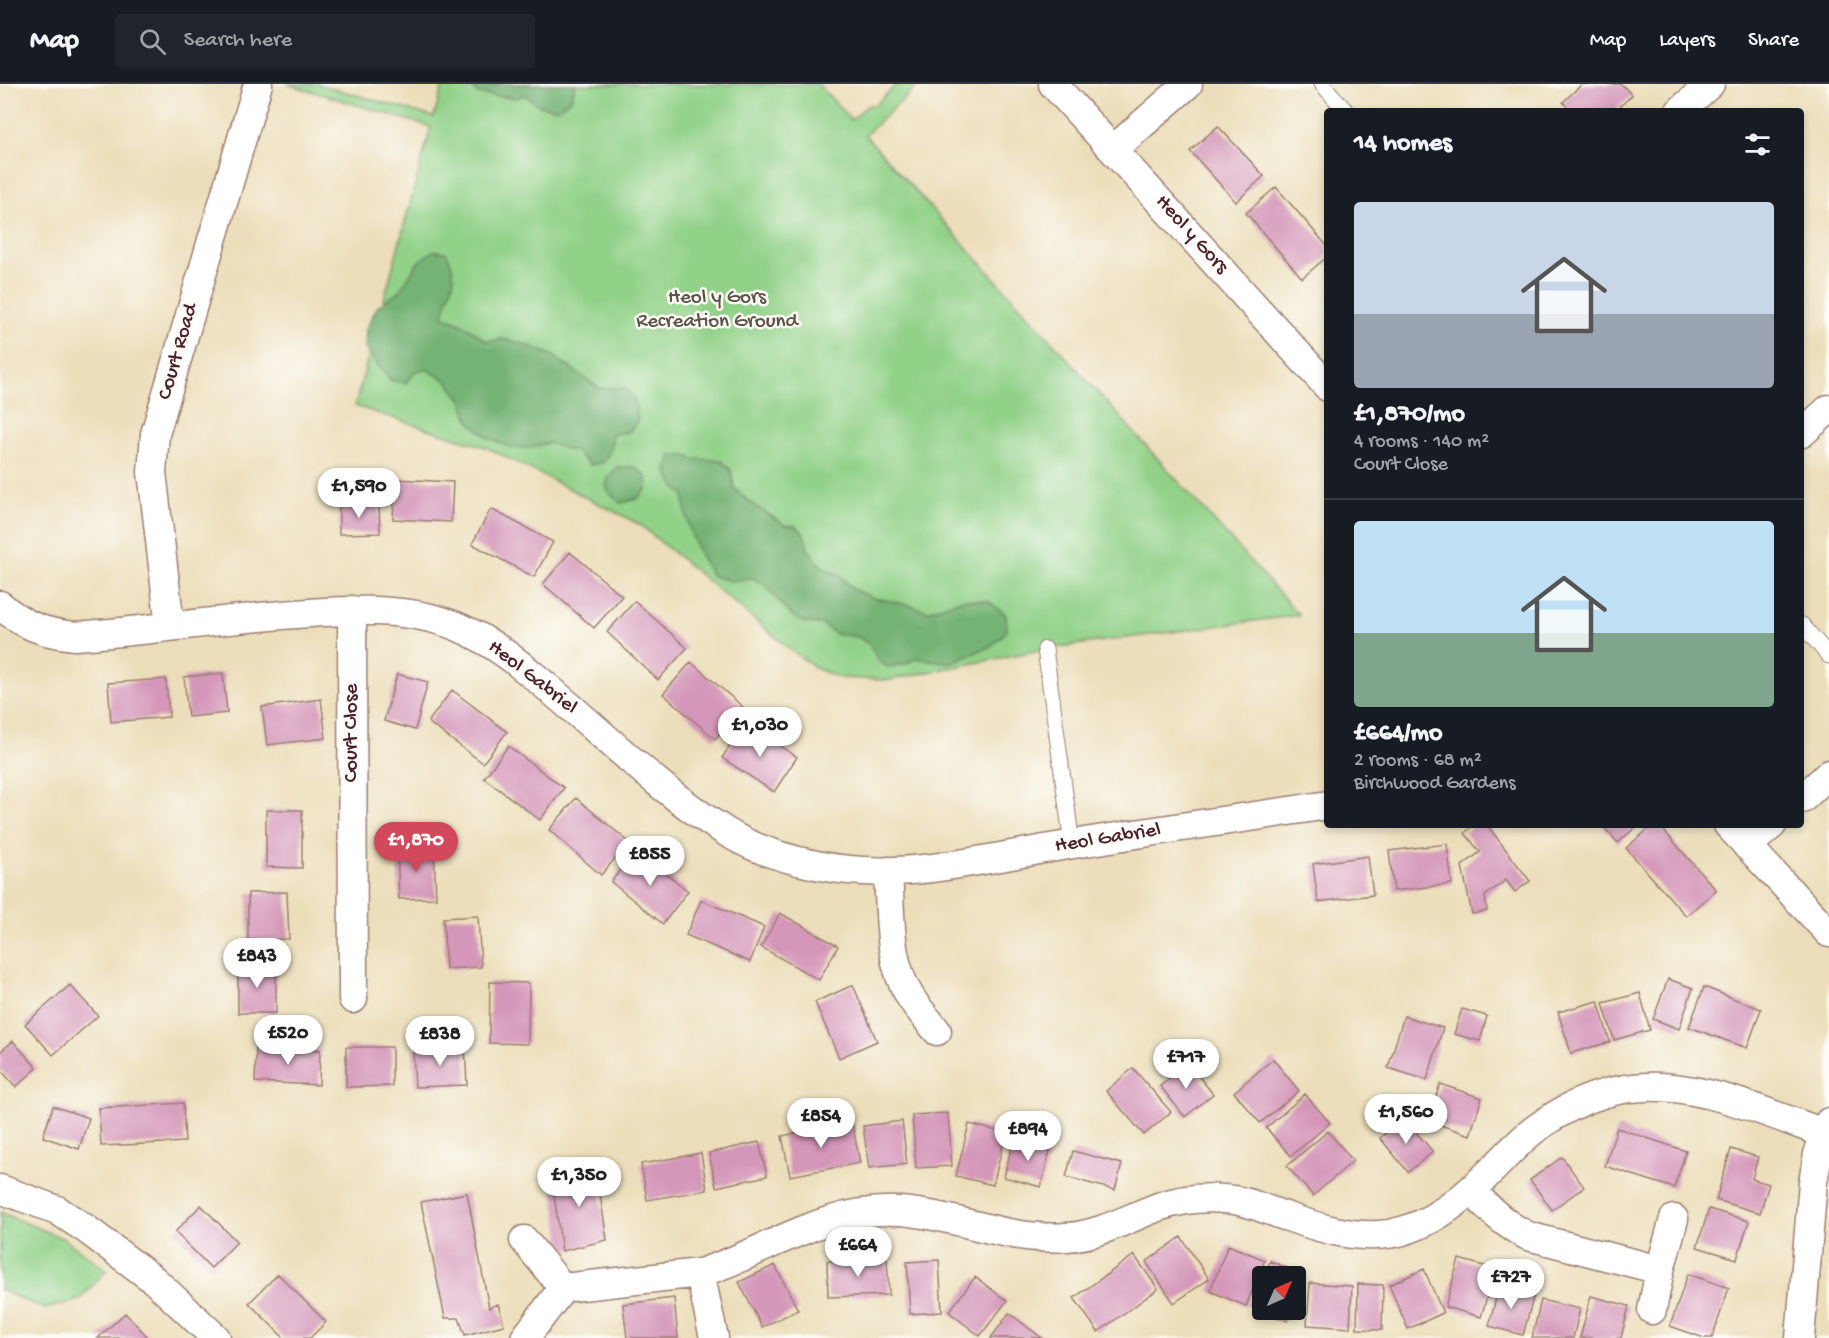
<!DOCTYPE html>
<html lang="en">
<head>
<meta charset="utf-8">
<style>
	:root { --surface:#171b24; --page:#20242c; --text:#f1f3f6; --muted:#9ea1a6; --line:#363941; --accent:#d1495b }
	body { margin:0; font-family:"Gochi Hand",sans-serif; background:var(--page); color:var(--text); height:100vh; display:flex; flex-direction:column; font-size:22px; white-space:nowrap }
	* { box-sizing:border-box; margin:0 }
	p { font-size:20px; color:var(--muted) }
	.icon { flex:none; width:33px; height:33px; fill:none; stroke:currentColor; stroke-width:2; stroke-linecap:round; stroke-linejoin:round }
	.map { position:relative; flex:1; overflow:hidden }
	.side { position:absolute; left:1324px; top:24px; width:480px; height:720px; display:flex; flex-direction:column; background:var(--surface); border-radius:6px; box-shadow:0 3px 9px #0003 }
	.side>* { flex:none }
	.needle { width:39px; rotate:45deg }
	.buttons { position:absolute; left:1252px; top:1182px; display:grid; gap:12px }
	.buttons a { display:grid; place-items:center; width:54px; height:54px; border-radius:6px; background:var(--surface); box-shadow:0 3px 9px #0003; font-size:30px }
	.price { position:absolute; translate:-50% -51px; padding:0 14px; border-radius:21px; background:#fff; color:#222; font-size:20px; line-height:39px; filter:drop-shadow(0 2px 3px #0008) }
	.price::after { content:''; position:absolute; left:50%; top:36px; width:18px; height:14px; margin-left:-9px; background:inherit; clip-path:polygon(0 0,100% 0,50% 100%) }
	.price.active { background:var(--accent); color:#fff }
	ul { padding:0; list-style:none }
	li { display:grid; align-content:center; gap:12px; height:318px; padding:0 30px }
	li+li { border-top:2px solid var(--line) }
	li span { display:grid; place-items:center; height:186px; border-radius:6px; color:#555 }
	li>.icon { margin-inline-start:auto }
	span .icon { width:108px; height:108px; fill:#fffc; stroke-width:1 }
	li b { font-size:26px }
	h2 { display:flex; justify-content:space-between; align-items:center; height:72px; padding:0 30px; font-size:26px }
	header { display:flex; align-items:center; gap:36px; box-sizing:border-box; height:84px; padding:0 30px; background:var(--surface); border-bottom:2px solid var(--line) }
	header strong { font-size:28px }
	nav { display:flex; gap:33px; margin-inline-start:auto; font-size:21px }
	.search { width:420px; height:54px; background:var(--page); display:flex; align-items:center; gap:15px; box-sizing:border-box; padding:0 21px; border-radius:6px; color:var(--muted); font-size:22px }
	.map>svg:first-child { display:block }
	.green { fill:#91d188; stroke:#6e785a; stroke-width:1.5 }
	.forest { fill:#74b374; stroke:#5f6950; stroke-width:1.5 }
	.building { fill:#d496b9 }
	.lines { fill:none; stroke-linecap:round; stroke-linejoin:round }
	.lane-casing { stroke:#9b7e72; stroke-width:17 }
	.street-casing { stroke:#9b7e72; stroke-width:31 }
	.lane { stroke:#fff; stroke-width:15 }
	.street { stroke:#fff; stroke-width:28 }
	.labels { text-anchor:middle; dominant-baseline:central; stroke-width:5; stroke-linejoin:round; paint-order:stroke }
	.street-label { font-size:21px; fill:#4a1f2b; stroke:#fdfcf7 }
	.park-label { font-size:21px; fill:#5f5447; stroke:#fdfcf7 }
</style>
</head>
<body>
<header>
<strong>Map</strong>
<div class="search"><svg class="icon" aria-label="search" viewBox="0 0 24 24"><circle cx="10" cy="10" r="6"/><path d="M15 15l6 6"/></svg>Search here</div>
<nav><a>Map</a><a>Layers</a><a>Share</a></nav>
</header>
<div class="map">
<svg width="1829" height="1254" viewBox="0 0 1829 1254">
	<rect width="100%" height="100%" fill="#fdfcf7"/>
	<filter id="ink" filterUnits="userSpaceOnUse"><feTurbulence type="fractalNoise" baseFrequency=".0167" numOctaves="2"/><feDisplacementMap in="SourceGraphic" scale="12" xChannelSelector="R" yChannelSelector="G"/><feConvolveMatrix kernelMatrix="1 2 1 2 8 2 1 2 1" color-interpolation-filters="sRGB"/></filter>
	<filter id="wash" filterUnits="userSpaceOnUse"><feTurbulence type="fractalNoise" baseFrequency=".008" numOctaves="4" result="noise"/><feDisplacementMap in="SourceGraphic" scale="24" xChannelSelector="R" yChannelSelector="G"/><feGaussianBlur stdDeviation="1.35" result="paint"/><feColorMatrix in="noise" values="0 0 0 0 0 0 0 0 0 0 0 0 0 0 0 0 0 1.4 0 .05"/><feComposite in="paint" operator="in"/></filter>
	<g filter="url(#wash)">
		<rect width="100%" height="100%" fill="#ecdeba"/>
		<path class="green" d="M287,0H318L434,33L443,0H818L851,36L868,21H875L897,0H920L865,51L1299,531L1045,565L889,596L840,594L816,584L792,567L639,440L488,364L355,322L431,43Z
			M0,1128L64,1155L107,1186L79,1216L45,1225L0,1206Z"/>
		<path class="forest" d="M470,0H575L572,14L557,25L540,22L525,11L514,14L478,10Z
			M434,167L446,168C463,201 447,203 443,233C464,237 470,246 487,257L503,255L525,260L552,271L599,304H625L634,314L638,336L629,348L613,350L611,364L604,378L590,381L576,368L548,359L529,364H511L487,353L469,337L463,317L446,296L426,285L416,287L406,299L390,296L365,265L366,245L378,222L399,208L419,177Z
			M672,371H684L695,375L720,376L731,386L734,404L752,420L785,441L796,442L804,450L808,465L820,481L840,491L852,505L874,514L909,521L927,527L964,515L988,517L1006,531L1007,547L991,562L950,579L916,574L906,580L887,583L878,576L870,561L858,553L836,550L821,540L805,539L792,532L763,499L753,494L732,497L712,492C697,468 685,439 684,411L675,403L666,385Z
			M617,383H634L646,392L647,404L637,415L621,419C604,406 601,400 617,383Z"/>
		<g id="blocks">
			<path class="building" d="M1582,0H1621L1632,11L1615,27H1571L1563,18Z
				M1218,42L1264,92L1236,118L1190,67Z
				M1276,103L1328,163V172L1302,194L1246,129Z
				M395,395L453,398L451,438L393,435Z
				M379,419L380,449L339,450V420Z
				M491,425L553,458L534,493L472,460Z
				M570,468L622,512L594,544L543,500Z
				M635,517L687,564L658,596L607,548Z
				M691,578L743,623L715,655L663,610Z
				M223,589L227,629L188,633L184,593Z
				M397,590L428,598L415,646L384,637Z
				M166,595L169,633L111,638L108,599Z
				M452,606L507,648L483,679L428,638Z
				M321,615L326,654L267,661L262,623Z
				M745,639L797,673L774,708L722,674Z
				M508,662L564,704L540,736L484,694Z
				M576,714L629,758L601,791L549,746Z
				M266,726H302V784L266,783Z
				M1474,741H1487L1530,797L1515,808L1506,796L1485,812L1487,827L1472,830L1462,782L1480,768L1465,749Z
				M1602,741H1638L1618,759Z
				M1653,741H1659L1716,806L1686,832L1626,764Z
				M1447,760L1452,800L1394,807L1389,767Z
				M434,762L436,814L399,815L397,763Z
				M636,766L688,807L663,840L611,798Z
				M1368,772L1373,811L1318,818L1313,780Z
				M287,808L289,855L248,856V809Z
				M701,816L764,843L750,878L686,851Z
				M780,829L838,862L819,896L761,863Z
				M478,832L481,883L446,885L443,834Z
				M238,881H276V929H238Z
				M1668,895L1693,904L1679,945L1653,935Z
				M490,898L529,899L528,960L489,959Z
				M70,901L98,932L53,971L25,940Z
				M853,901L877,957L839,974L815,918Z
				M1704,903L1761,925L1747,964L1689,943Z
				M1640,909L1650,946L1614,956L1603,919Z
				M1598,917L1610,958L1571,969L1558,928Z
				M1462,925L1487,932L1480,957L1454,950Z
				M1404,932L1443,944L1427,996L1388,984Z
				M13,957L37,984L16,1003L0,985V968Z
				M465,962L467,1001L415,1003L413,965Z
				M256,963L320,966L319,1001L255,998Z
				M346,963H392V1002L346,1003Z
				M1273,975L1299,1007L1260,1039L1234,1008Z
				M1188,979L1213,1010L1185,1033L1160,1002Z
				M1133,984L1171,1028L1144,1051L1106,1007Z
				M1440,1000L1482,1014L1470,1051L1428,1037Z
				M1305,1010L1330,1039L1291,1072L1266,1044Z
				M183,1019L185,1058L101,1062L99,1024Z
				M53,1022L89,1034L79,1065L43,1053Z
				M948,1029L952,1082L916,1084L912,1031Z
				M1404,1034L1433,1068L1408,1088L1380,1054Z
				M902,1037L907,1080L869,1084L863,1042Z
				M852,1038L860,1079L790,1092L782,1052Z
				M969,1040L1006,1049L993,1101L956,1092Z
				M1617,1044L1686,1067L1674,1104L1605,1082Z
				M1328,1047L1353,1077L1313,1112L1287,1082Z
				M1014,1053L1051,1062L1041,1103L1004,1093Z
				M759,1058L767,1092L716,1103L709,1069Z
				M1731,1065L1758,1073L1752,1095L1769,1100L1760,1129L1716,1116Z
				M1073,1067L1122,1080L1115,1106L1066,1093Z
				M701,1069L707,1106L647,1116L641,1080Z
				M1562,1073L1584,1103L1552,1126L1530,1096Z
				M596,1084L607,1156L562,1167L551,1090Z
				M467,1109L489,1224L498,1220L504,1241L465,1251L459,1234H445L421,1118Z
				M201,1121L237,1158L211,1184L175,1148Z
				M1709,1125L1749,1137L1737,1175L1697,1163Z
				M1181,1153L1209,1195L1174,1219L1146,1178Z
				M1228,1161L1265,1176L1246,1222L1210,1207Z
				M1134,1171L1158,1205L1098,1248L1074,1214Z
				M887,1175L889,1211L828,1213L827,1177Z
				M1459,1175L1495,1185L1481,1233L1445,1223Z
				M939,1176L942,1228L910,1230L907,1178Z
				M1270,1177L1305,1191L1296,1213V1192H1264Z
				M775,1181L798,1226L762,1243L739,1198Z
				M1424,1185L1443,1229L1408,1245L1389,1201Z
				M278,1190L326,1238L310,1254H284L249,1219Z
				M1688,1190L1729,1204L1712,1254H1704L1670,1242Z
				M975,1193L1007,1217L980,1252L949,1228Z
				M1263,1196V1226H1291L1287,1237L1252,1223Z
				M1310,1199L1352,1202L1350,1244L1307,1241Z
				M1358,1200L1383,1201L1382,1246L1357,1245Z
				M1499,1202L1534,1211L1523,1251L1489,1242Z
				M1591,1212L1629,1222L1621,1254H1580Z
				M674,1214L678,1254H627L623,1220Z
				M1541,1216L1580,1225L1573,1254H1532Z
				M125,1229L149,1254H98Z
				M1009,1229L1042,1254H991Z"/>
		</g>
	</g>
	<g filter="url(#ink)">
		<use href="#blocks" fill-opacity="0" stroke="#9b7e72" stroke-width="1.5"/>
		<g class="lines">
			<g class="lane-casing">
				<path id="lane" d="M1322,0L1346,27
					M1802,541L1829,572
					M1045,565L1072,760"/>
			</g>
			<g class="street-casing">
				<path id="street" d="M1053,0L1328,303
					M1680,27L1710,0
					M1114,65L1188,0
					M1802,349L1829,325
					M0,521C24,542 44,549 75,552C149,547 222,535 296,530C349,526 405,522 456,542C496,558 528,587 560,614C614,660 667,712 728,749C754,765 786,775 816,781C898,799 981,775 1062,762C1150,747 1239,735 1328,721
					M352,526L353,915
					M170,542L152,388L155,350L258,0
					M1802,715L1829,690
					M1728,741L1829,849
					M1747,762L1772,741
					M888,787C891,828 887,878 911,914C918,925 928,936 937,947
					M0,1105L57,1126L86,1145L154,1196L216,1254
					M1472,1107C1489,1125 1505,1141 1528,1152L1660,1186L1674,1135
					M524,1156L563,1204
					M1652,1226L1660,1186
					M525,1254L563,1204L700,1189
					M714,1254L700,1189C767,1168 827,1122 900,1127C957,1131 1009,1158 1067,1153C1099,1151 1129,1134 1158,1123C1179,1116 1203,1113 1224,1115C1247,1116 1266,1126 1288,1133C1319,1144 1355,1155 1388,1150C1430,1144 1465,1113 1494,1084C1508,1070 1522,1054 1538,1043C1639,969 1721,1013 1824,1049
					M1800,1254L1813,1098L1818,1070L1829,1038"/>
			</g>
			<use href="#lane" class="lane"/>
			<use href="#street" class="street"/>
		</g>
	</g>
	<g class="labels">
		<g class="street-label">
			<text transform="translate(1191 151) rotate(48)">Heol y Gors</text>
			<text transform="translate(179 268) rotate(-74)">Court Road</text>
			<text transform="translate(532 594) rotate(38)">Heol Gabriel</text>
			<text transform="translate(352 649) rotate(-90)">Court Close</text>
			<text transform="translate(1108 755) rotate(-9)">Heol Gabriel</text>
		</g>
		<g class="park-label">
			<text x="717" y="214">Heol y Gors<tspan x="717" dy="24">Recreation Ground</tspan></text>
		</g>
	</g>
</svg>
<div class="buttons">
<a><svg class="needle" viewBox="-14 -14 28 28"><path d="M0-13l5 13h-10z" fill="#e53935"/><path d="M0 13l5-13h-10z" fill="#9ea1a6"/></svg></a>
</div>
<b class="price" style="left:359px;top:435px">£1,590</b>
<b class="price" style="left:760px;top:674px">£1,030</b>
<b class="price active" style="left:416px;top:789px">£1,870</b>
<b class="price" style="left:650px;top:803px">£855</b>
<b class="price" style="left:257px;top:905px">£843</b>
<b class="price" style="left:288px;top:982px">£520</b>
<b class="price" style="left:440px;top:983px">£838</b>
<b class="price" style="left:1186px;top:1006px">£717</b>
<b class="price" style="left:1406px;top:1061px">£1,560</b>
<b class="price" style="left:821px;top:1065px">£854</b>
<b class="price" style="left:1028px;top:1078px">£894</b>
<b class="price" style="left:579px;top:1124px">£1,350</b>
<b class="price" style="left:858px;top:1194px">£664</b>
<b class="price" style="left:1511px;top:1226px">£727</b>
<section class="side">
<h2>14 homes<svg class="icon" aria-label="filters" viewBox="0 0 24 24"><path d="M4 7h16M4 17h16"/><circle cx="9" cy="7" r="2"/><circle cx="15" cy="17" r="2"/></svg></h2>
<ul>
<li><span style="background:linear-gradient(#c9d6e8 60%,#9aa5b1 0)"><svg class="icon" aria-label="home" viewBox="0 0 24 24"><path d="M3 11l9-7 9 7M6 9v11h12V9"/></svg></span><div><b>£1,870/mo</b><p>4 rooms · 140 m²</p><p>Court Close</p></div></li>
<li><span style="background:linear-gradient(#bfe0f5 60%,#7fa58c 0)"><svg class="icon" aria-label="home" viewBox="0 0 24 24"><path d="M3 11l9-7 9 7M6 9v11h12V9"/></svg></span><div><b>£664/mo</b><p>2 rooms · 68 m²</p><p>Birchwood Gardens</p></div></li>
</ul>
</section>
</div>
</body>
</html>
